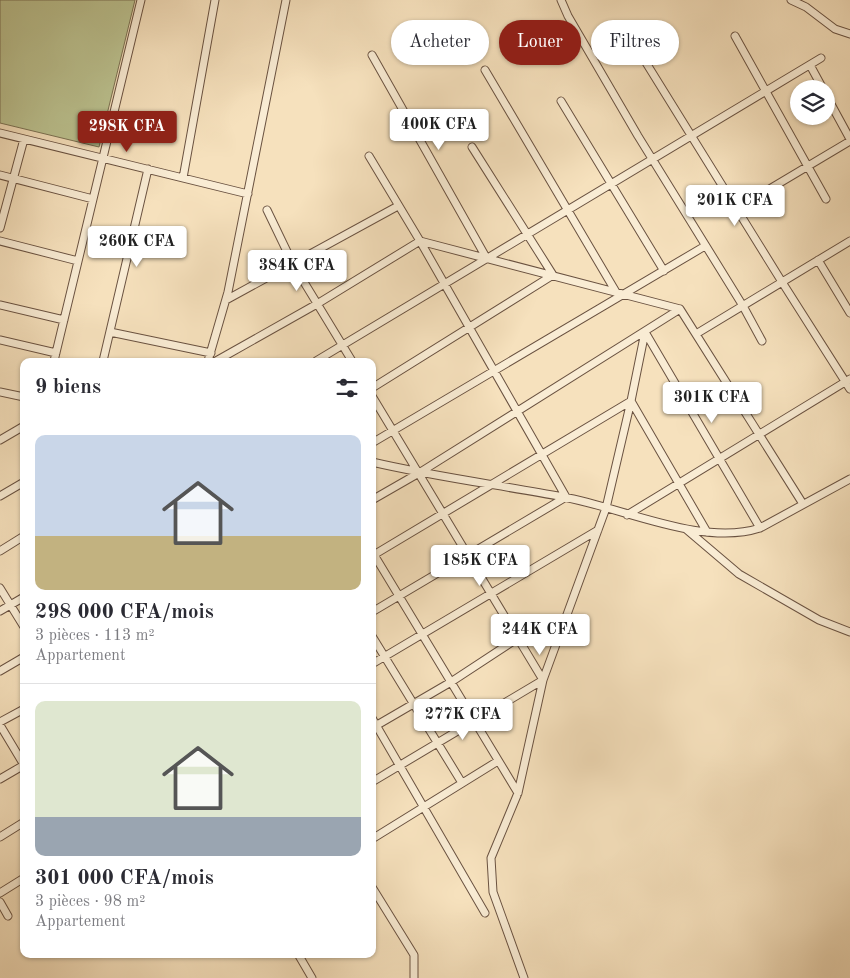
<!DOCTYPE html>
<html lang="fr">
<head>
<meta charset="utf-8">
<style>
	:root { --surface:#fff; --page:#f7f7f7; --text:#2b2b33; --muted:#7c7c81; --line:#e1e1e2; --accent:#8f2418 }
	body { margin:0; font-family:"Old Standard TT",serif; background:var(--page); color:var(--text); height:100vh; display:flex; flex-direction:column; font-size:19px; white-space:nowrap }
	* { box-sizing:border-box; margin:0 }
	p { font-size:16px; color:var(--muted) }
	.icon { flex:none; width:28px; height:28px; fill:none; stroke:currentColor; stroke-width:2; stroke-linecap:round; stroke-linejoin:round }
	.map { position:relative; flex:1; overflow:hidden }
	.drawer { position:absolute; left:20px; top:358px; width:356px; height:600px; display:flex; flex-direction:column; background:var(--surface); border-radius:10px; box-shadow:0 1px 4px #0004 }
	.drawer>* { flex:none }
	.guide { position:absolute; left:391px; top:20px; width:384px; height:45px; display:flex; gap:10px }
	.controls { position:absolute; left:790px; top:80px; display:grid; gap:10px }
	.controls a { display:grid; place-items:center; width:45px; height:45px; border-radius:50%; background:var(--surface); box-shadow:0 1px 4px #0004; font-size:25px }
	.price { position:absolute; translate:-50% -42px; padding:0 11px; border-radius:5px; background:#fff; color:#222; font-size:16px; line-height:32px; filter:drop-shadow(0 1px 2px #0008) }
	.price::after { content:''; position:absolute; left:50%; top:30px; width:15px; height:11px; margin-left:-8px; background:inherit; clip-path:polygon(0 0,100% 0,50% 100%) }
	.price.on { background:var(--accent); color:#fff }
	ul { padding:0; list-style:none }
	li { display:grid; align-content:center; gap:10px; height:265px; padding:0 15px }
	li+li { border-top:1px solid var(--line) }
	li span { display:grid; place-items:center; height:155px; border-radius:10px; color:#555 }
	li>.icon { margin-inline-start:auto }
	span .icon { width:90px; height:90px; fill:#fffc; stroke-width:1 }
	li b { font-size:21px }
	h2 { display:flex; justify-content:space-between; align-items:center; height:60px; padding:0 15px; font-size:21px }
	.tag { padding:0 18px; border-radius:22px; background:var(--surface); box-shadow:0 1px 4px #0004; font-size:18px; line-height:45px }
	.tag.on { background:var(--accent); color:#fff }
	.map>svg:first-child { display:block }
	.green { fill:#bcc391; stroke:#7c7254 }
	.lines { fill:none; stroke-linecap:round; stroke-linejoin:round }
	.minor-casing { stroke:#6a5241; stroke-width:9 }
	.minor { stroke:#f9ecd4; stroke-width:7 }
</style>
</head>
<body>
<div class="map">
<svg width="850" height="978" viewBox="0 0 850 978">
	<rect width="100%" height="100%" fill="#f6e1bd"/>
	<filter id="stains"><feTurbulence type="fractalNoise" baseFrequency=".004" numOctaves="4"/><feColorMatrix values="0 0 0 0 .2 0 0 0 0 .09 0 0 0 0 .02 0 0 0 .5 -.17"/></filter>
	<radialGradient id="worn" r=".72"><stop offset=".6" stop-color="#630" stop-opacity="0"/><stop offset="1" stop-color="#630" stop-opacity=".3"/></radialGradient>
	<path class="green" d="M0,0H135L99,147L0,123Z"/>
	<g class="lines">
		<g class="minor-casing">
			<path id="minor" d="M561,0L568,16L638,136L743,306L762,341
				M791,0L806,7L835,29L850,34
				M735,36L826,199
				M640,53L782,282L850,389
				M372,55L487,259
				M810,65L823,89
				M485,70L616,292
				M826,95L850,139
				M561,101L664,271
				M0,133L248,194
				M369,156L420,241L566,497L372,612
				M0,175L93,199
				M183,178L215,0
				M736,209L850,141
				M267,210L293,264L352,361
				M0,228L24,139
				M0,241L78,261
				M818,260L850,313
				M226,300L398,206
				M0,305L64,320
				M110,332L211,353
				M645,332L760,528
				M696,334L850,241
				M0,340L56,353
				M54,361L141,0
				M103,361L148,169
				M208,361L228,292L286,0
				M216,361L317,304L420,241L680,309L803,504
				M316,361L821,58
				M372,388L553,275L472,147
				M0,392L24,397
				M372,396L543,680L372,782
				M0,440L24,426
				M372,443L705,246
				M372,462C436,477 500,485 563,497C621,507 702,547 760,528L850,479
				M0,496L24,482
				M372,500L419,473L680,309
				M627,515L850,379
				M686,529L739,574L819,620L850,632
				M0,551L24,536
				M373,553L518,793
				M372,556L631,401L707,532
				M0,588L24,627
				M0,611L24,597
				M372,636L462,783
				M372,664L598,530
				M0,671L24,657
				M372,718L485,913
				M0,722L24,709
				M0,725L24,765
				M372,728L451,682L518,638
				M0,779L24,765
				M0,837L24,822
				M372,839L498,761
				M372,887L414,955V978
				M0,893L24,878
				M0,902L8,916
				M298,954L312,978
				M524,978L493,892L491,858L518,793L543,680L606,508L631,401L645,332"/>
		</g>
		<use href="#minor" class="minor"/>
	</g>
	<rect width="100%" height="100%" filter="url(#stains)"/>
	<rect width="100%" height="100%" fill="url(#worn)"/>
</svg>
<div class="controls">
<a><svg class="icon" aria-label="layers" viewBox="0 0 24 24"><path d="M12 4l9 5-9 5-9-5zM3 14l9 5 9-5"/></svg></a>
</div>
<b class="price" style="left:439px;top:151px">400K CFA</b>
<b class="price on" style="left:127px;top:153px">298K CFA</b>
<b class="price" style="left:735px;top:227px">201K CFA</b>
<b class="price" style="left:137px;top:268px">260K CFA</b>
<b class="price" style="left:297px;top:292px">384K CFA</b>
<b class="price" style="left:712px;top:424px">301K CFA</b>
<b class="price" style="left:480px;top:587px">185K CFA</b>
<b class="price" style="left:540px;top:656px">244K CFA</b>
<b class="price" style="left:463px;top:741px">277K CFA</b>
<div class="guide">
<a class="tag">Acheter</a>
<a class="tag on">Louer</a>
<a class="tag">Filtres</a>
</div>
<section class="drawer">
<h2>9 biens<svg class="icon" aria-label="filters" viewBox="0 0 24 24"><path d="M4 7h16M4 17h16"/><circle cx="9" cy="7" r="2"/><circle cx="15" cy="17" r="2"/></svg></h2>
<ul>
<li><span style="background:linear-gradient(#c9d6e8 65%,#c2b280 0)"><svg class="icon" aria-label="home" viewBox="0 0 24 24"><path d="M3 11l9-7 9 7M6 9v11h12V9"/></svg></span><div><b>298 000 CFA/mois</b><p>3 pièces · 113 m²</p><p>Appartement</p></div></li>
<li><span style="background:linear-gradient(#dfe7d0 75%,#9aa5b1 0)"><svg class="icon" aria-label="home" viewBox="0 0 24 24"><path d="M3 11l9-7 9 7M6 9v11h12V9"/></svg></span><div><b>301 000 CFA/mois</b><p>3 pièces · 98 m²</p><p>Appartement</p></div></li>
</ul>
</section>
</div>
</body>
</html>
